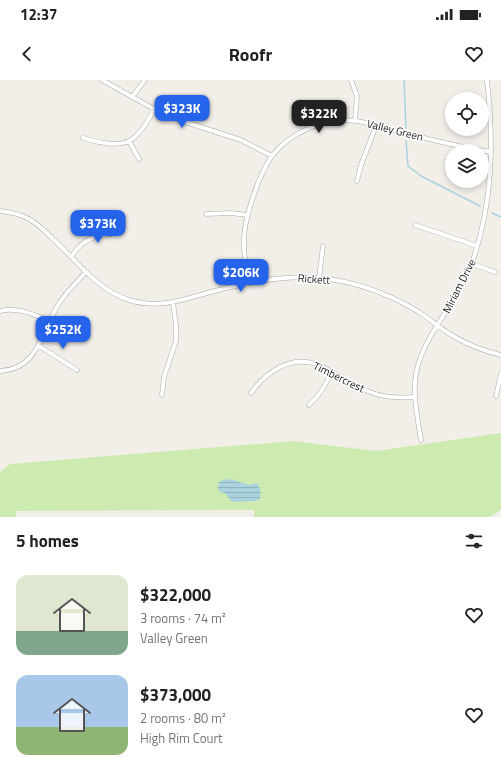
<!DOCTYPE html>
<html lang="en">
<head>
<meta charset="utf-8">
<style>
	:root { --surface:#fff; --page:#f2f2f2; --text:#222; --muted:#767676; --accent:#2563eb }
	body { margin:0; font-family:"Titillium Web",sans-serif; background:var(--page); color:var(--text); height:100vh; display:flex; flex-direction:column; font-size:15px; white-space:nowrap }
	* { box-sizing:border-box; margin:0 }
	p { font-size:13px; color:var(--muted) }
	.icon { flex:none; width:22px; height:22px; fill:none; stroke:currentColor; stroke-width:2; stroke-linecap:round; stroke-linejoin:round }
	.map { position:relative; height:437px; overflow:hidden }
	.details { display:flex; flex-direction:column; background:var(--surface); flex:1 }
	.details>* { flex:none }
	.fabs { position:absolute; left:445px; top:12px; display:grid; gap:8px }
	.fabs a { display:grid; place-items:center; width:44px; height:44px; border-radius:50%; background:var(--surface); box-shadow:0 2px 6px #0003; font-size:20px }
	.price { position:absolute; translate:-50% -34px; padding:0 9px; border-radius:8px; background:var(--accent); color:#fff; font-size:13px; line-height:26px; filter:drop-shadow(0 1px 2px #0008) }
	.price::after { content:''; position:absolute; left:50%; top:24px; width:12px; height:9px; margin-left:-6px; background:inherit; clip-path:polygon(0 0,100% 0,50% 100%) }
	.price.on { background:#222; color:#fff }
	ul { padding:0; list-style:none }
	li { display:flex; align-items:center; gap:12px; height:100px; padding:0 16px }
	li span { display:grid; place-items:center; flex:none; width:112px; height:80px; border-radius:12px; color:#555 }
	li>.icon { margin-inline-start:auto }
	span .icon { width:48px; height:48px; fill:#fffc; stroke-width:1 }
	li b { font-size:17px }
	h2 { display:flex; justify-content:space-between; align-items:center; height:48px; padding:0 16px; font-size:17px }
	.status { display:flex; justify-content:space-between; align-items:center; height:28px; padding:0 20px; background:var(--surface); direction:ltr }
	.status svg { height:11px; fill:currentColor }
	header { display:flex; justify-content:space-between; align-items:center; height:52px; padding:0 16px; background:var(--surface); font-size:18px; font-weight:700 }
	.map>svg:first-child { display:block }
	.grass { fill:#cdebb0 }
	.water { fill:url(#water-rules) }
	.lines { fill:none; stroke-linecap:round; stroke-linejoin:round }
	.stream { stroke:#aad3df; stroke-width:1.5 }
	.street-casing { stroke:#a9a9a9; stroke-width:5 }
	.street { stroke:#fff; stroke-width:4 }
	.labels { text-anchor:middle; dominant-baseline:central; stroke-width:3; stroke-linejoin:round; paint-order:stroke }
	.street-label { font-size:11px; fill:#222; stroke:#fff }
</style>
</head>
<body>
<div class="status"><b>12:37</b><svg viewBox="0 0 49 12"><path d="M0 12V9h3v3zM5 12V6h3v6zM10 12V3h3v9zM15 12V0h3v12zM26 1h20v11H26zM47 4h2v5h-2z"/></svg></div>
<header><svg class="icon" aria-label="back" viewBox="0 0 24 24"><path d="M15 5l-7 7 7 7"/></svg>Roofr<svg class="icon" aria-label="heart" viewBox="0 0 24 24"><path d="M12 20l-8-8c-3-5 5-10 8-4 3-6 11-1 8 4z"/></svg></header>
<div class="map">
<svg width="501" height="437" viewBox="0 0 501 437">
	<defs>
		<pattern id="water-rules" width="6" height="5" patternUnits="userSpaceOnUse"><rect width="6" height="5" fill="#aad3df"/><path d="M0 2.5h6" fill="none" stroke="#92b5bf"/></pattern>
	</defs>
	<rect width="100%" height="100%" fill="#f2efe9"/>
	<path class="grass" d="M501,353V430L489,437H254V430L16,431V437H0V392L10,384L293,361L376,371Z"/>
	<path class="water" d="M232,399C241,402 247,407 256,403C261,406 261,414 260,419L255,421L232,422L225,413L220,412L217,407L219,406L218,403L223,400Z"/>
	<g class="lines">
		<path class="stream" d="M404,0L406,48
			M406,61L408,86L421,96L480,126
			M492,133L501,137"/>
		<g class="street-casing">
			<path id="street" d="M102,0L154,29L182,41L241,60L272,76
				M351,0L357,16L355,41
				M132,17L145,0
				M83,58C95,62 117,67 129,61C141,54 148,41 154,29
				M129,61L139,79
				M357,101L361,85L376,46
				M0,131C10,132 20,134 29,139C38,144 45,151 52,158C76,180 97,210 129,220C165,231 193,215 227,208C257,201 288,195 319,198C354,201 389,214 419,232C431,240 441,249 453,256C468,265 484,271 501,275
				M206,134L231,133L247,135
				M415,145L477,166
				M71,177C85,155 99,156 122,152
				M472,184L495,192
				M319,198L323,166
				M249,203C240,161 243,143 258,103C262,94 266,84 272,76C290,52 326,37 356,41C366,42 378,46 388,49C423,57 456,67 491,72
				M0,231C18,227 33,234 49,241
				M39,266L77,290
				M0,291C39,289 41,252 58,225C65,213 76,203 86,192
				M251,313C266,292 291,274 319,285C323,286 327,290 332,292C344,299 357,307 370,312C384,318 400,318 415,317
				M162,315L164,297L176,261V245L173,223
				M496,316L501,294
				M309,325C320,315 326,306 331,292
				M421,360C417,335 411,309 418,285C429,248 460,219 472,183C493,123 494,62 487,0"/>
		</g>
		<use href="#street" class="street"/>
	</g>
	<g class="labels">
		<g class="street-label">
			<text transform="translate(395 50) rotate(14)">Valley Green</text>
			<text transform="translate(314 199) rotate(4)">Rickett</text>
			<text transform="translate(459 206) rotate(-63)">Miriam Drive</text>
			<text transform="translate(339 297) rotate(26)">Timbercrest</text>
		</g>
	</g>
</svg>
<div class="fabs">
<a><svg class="icon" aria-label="locate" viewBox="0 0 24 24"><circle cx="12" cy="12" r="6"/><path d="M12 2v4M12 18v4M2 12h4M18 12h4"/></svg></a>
<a><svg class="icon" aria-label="layers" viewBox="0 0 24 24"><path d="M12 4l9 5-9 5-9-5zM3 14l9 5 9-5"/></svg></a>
</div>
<b class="price" style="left:182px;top:49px">$323K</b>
<b class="price on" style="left:319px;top:54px">$322K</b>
<b class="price" style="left:98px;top:164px">$373K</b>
<b class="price" style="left:241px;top:213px">$206K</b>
<b class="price" style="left:63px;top:270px">$252K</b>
</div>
<section class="details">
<h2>5 homes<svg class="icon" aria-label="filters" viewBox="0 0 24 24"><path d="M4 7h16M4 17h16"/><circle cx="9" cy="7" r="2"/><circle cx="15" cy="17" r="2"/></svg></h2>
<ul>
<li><span style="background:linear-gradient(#dfe7d0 70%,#7fa58c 0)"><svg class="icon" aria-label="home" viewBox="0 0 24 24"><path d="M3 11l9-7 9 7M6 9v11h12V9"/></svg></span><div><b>$322,000</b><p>3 rooms · 74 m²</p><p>Valley Green</p></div><svg class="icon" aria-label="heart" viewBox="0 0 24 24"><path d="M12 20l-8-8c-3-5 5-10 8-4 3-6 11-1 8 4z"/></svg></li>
<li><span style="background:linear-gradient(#a9c7e8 65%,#8fb573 0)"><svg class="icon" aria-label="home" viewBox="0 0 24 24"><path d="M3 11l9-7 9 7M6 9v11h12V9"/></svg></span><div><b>$373,000</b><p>2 rooms · 80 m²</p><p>High Rim Court</p></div><svg class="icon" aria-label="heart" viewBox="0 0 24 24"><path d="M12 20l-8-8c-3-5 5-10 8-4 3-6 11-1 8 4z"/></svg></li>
</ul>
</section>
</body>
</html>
